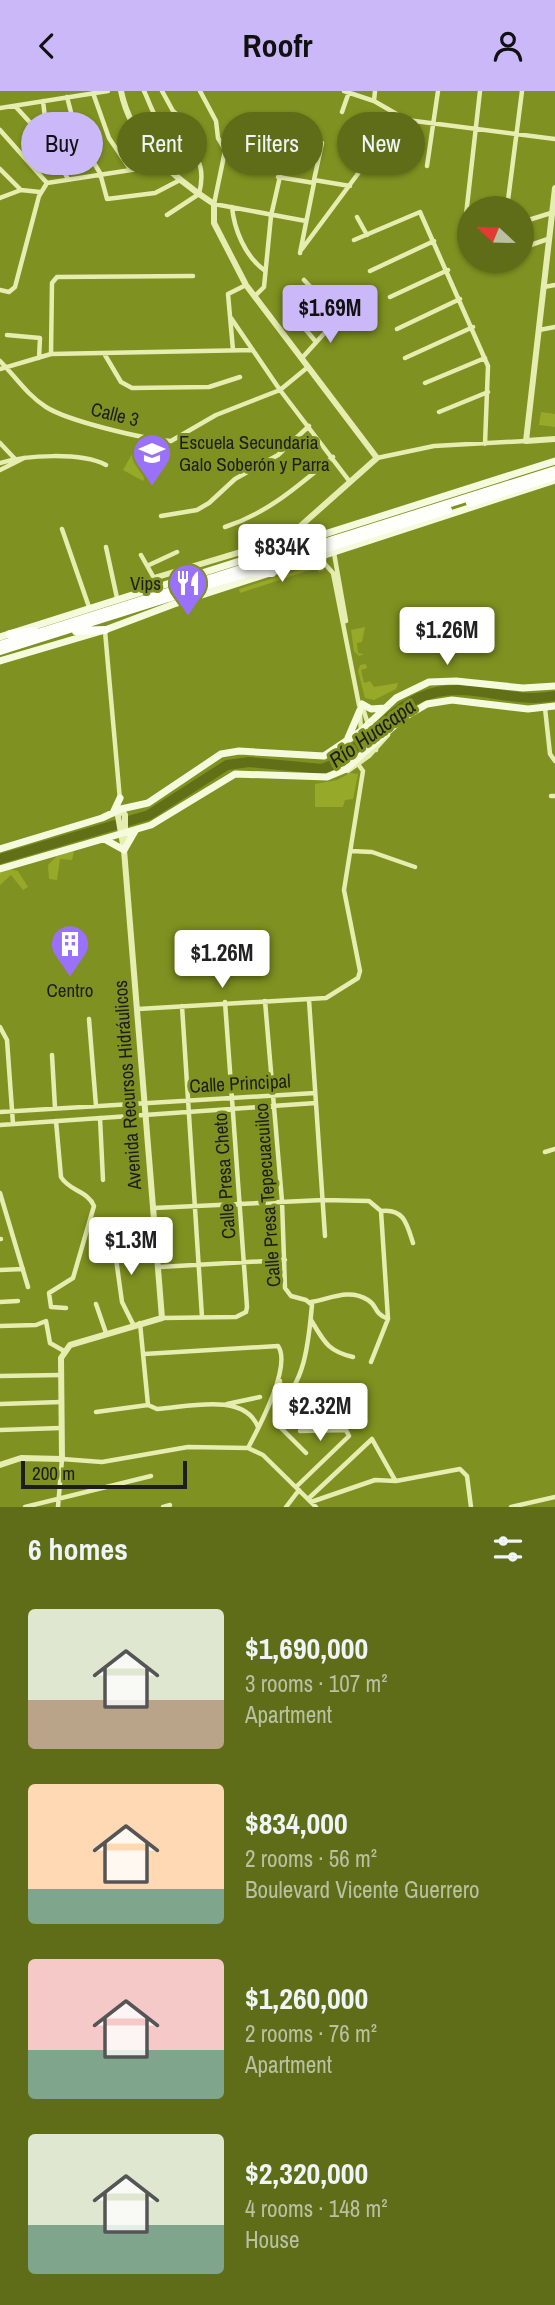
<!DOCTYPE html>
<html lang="en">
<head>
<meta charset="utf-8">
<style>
	:root { --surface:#5f6d18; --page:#687525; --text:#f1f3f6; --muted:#bac0a2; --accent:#cab8f8 }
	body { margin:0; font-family:"Archivo Narrow",sans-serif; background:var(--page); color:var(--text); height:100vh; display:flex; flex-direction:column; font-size:26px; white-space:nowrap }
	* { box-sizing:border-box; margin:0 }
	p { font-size:23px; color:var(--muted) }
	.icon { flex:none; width:38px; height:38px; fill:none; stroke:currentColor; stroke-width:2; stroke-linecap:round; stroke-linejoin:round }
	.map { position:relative; height:1416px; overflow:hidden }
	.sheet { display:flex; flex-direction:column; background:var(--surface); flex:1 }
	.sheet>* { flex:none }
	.hud { position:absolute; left:21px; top:21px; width:514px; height:63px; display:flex; gap:14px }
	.needle { width:46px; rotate:292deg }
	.fabs { position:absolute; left:457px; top:105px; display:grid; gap:14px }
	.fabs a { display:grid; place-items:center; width:77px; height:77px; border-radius:50%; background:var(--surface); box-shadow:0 2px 5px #0004; font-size:35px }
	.scale { position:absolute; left:21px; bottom:18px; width:166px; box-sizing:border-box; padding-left:7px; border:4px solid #1d1d1d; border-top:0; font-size:19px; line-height:24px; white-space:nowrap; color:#1d1d1d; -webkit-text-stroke:5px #7f9120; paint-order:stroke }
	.price { position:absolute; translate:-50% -60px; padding:0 16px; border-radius:7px; background:#fff; color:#222; font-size:23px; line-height:46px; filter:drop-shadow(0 2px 4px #0008) }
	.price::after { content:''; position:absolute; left:50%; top:42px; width:21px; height:16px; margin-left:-10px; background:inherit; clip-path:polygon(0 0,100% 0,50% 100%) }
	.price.on { background:var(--accent); color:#111 }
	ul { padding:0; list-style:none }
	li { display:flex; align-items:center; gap:21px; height:175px; padding:0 28px }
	li span { display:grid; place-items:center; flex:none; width:196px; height:140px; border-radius:7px; color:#555 }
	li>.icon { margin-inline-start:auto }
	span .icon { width:84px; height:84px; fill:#fffc; stroke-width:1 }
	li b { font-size:30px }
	h2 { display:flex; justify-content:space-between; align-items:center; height:84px; padding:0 28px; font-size:30px }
	.tag { padding:0 24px; border-radius:32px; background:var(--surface); box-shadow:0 2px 5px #0004; font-size:24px; line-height:63px }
	.tag.on { background:var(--accent); color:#111 }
	header { display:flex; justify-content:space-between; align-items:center; height:91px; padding:0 28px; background:var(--accent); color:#111; font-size:32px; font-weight:700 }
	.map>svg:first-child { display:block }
	.green { fill:#97a929 }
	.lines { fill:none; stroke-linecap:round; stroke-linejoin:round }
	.river { stroke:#617016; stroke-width:10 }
	.minor { stroke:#e5edb0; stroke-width:4.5 }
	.tertiary { stroke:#e5edb0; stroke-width:6 }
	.secondary { stroke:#f5fadd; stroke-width:7 }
	.trunk { stroke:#fefffb; stroke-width:8 }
	.labels { text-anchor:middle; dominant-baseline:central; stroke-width:6; stroke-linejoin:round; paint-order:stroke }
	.street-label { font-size:19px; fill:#1d1d1d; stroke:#7f9120 }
	.poi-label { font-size:19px; fill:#1d1d1d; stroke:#7f9120; text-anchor:start }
	.water-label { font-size:21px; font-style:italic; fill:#1c1c1a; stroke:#7f9120 }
</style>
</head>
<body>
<header><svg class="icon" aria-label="back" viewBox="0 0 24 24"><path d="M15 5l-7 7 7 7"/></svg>Roofr<svg class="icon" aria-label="person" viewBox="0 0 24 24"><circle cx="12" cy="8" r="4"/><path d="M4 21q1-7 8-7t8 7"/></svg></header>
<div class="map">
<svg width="555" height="1416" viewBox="0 0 555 1416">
	<rect width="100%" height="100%" fill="#7f9120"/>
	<path class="green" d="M541,321L555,323V336L539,334Z
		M132,363L152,374L143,390L123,379Z
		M318,473L325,479L319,481L316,477L240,502L239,498Z
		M365,536L362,551L357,552L358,562L364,563L359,565L354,560L351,539Z
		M366,573L367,577L361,579L364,592L370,590L374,596L398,592L396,598L374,609L365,607L358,580L360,574Z
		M350,682L358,683L353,708L345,709L343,716H315V693L337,689Z
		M74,760L72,769L60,768L57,789L49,788L48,774L57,765Z
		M9,778L18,780L28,796L23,799L11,784L0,794V781Z"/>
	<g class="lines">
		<path class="river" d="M0,768L149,724L227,674L249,671L322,678L332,674C368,652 395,609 437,601C476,593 516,613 555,605"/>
		<path class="minor" d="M144,0C148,8 151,18 156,26C177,58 211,56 199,103L167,124
			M162,0L173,20L185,31
			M200,0L216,30L218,47L224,57
			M344,0L374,10L407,29L555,48
			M93,2L109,47L130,78
			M67,6L77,44L100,82L107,108L155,102L180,89
			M43,10L48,52L68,88
			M374,10L375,0
			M15,15L47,50
			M0,17L108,0
			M342,21L349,1
			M0,39L47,92
			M427,75L438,0
			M0,78L21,99L40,101
			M278,86L314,92
			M314,89L350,95
			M0,107L21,99
			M232,116C234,138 245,165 264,179
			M507,117L522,0
			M357,126L367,144
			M522,131L551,122
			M469,138L466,124L480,0
			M354,149L420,121L488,275L485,353
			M522,157L548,148
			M302,158L360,80
			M300,162L314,92V89L322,52L230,36L214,113L306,130
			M370,180L434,150
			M544,196L555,194
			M0,199L9,201L15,196L39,105L47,92L144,77L161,70L181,51
			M255,205L264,196L271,125L289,46
			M390,206L448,179
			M287,216L316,251
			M231,227L280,299L350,391
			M397,238L460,208
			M539,239L555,236
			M7,244L40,247L39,267
			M233,259L228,203L246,194
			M51,263L52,192L57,186L193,185
			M105,264L121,291L132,297L209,296L240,286
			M302,267L339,226L304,189
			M405,267L473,236
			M0,270C15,285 27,304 46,316C68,330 143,348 171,350L216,324L280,299L308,276
			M0,278L51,263L253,259
			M425,292L485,267
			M439,321L488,301
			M0,352L16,369
			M377,367L434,355L526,350
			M0,372C26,364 81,361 106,374
			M0,379L24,367
			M161,425L197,419L209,412L235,388L278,364L309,335
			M225,436C268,422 298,395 333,366
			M62,438L89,516
			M106,456L117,507
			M334,462L346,530
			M141,464L154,487
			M314,469L324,472L333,482L359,614
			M149,474L177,461
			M105,540L120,709
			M362,614L376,659
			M545,617L550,663L555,670
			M360,623L361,640L369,665
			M348,680L369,665L388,644
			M551,705H555
			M351,760L372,761L415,776
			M309,909L325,1145
			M265,910L282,1110L285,1197L291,1205L306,1209L312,1214C309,1244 306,1295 278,1312
			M182,915L202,1226
			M138,918L326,907L358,887L360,880L344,799L363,680L358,673
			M89,928L96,1015
			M0,936L7,949L13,1033
			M52,964L55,1017
			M0,1021L315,1002
			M100,1027L103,1089
			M56,1030L61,1086C69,1100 88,1100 94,1115L73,1187L49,1202L51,1216L66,1217
			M0,1034L316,1012
			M545,1061L555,1058
			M0,1102L28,1196
			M153,1117L323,1109L369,1110L381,1120L388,1228L371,1271
			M381,1120C404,1117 407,1133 413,1152
			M113,1146L122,1211L133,1233
			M0,1148H1
			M159,1176L285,1169
			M0,1179L23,1178
			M0,1211L18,1210
			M311,1211C330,1208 349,1197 368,1209C378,1215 373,1222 388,1228
			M96,1213L106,1242
			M162,1227L236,1226L246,1221L247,1216L225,911
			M311,1229C324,1250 327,1260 353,1266
			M140,1232L148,1314
			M0,1235L36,1234L46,1230L50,1252L64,1260
			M144,1263L278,1255C292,1275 259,1336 248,1357
			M0,1285L61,1284
			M280,1290L277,1333L306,1362
			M0,1313L61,1311
			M227,1313L260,1306
			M96,1321L148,1314L157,1318C188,1316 244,1301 258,1336
			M0,1339L61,1337
			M296,1396L349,1345L346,1339L300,1340
			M308,1408L372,1348L395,1389
			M311,1411L375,1389L396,1390L460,1378L467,1385L471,1416
			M25,1416L151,1385
			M58,1416L62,1368L102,1371L188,1356L248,1357L263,1364L316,1416
			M163,1416L170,1414
			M286,1416L299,1399
			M511,1416L555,1406"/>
		<path class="tertiary" d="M121,0C131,50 172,86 214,113V132L246,194L377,367L287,447L154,487L138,500
			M555,97L526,350L555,348
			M121,718L125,724V754
			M0,1374L21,1367L62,1368L61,1267L70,1254L162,1227L124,759L118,725L121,718"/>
		<path class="secondary" d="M0,546L555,370
			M0,570L105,539L174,513L555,389
			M362,613L371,618L385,617
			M348,647L360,619
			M113,722L120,707
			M106,749L124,759L135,740
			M0,758L102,727L121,718L148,712L221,663L239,660L324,665L361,640L396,607L429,591L456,590L523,597L555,595
			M0,778L151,734L235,683L327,686L346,678L403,627L427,613L452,609L528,618L555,615"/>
		<path class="trunk" d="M470,412L555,385
			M254,482H272
			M76,540L105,539
			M10,543L35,540
			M0,554L555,379
			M0,560L448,419"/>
	</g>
	<defs>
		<g id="school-pin" transform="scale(2.0125)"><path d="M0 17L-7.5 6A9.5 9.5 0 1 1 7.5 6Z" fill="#9a71fb" stroke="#7f9120"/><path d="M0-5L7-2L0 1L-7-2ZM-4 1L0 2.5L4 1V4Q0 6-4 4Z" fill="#fff"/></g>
		<g id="restaurant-pin" transform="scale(2.0125)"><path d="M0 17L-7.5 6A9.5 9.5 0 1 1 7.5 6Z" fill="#9a71fb" stroke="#7f9120"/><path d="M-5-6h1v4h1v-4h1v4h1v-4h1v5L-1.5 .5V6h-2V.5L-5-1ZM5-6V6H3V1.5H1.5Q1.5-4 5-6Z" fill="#fff"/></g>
		<g id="building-pin" transform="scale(2.0125)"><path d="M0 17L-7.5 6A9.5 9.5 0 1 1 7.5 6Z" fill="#9a71fb" stroke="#7f9120"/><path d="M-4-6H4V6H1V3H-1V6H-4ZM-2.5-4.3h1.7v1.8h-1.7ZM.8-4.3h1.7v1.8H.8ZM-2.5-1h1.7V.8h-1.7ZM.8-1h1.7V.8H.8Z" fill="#fff"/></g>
	</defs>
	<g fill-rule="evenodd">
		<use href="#school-pin" x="152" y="362"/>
		<use href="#restaurant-pin" x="188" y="492"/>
		<use href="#building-pin" x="70" y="853"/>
	</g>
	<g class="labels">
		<g class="street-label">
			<text transform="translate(115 323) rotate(14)">Calle 3</text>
			<text transform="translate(240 992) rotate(-3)">Calle Principal</text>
			<text transform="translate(127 994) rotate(-94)">Avenida Recursos Hidráulicos</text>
			<text transform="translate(224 1085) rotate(-94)">Calle Presa Cheto</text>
			<text transform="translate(267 1104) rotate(-94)">Calle Presa Tepecuacuilco</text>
		</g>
		<g class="poi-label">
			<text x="179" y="351">Escuela Secundaria<tspan x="179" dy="22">Galo Soberón y Parra</tspan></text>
			<text x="161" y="492" text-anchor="end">Vips</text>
			<text x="70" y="899" text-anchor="middle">Centro</text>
		</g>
		<g class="water-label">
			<text transform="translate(372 642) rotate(-36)">Río Huacapa</text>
		</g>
	</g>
</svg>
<div class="fabs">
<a><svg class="needle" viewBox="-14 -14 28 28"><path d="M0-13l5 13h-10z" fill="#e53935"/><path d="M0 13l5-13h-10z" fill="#bac0a2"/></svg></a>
</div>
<div class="scale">200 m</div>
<b class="price on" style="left:330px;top:254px">$1.69M</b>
<b class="price" style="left:282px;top:493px">$834K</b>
<b class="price" style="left:447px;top:576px">$1.26M</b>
<b class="price" style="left:222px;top:899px">$1.26M</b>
<b class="price" style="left:131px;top:1186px">$1.3M</b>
<b class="price" style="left:320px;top:1352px">$2.32M</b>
<div class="hud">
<a class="tag on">Buy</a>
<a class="tag">Rent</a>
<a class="tag">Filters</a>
<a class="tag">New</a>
</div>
</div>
<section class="sheet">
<h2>6 homes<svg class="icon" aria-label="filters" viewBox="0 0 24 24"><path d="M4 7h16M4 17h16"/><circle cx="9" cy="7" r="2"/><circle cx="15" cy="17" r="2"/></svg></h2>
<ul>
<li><span style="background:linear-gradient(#dfe7d0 65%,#b9a48a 0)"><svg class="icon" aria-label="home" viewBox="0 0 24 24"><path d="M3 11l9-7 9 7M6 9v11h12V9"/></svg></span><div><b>$1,690,000</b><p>3 rooms · 107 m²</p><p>Apartment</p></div></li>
<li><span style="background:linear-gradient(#ffd9b3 75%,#7fa58c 0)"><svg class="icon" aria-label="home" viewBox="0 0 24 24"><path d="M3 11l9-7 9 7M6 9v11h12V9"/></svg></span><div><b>$834,000</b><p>2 rooms · 56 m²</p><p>Boulevard Vicente Guerrero</p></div></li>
<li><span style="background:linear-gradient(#f6c9c9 65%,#7fa58c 0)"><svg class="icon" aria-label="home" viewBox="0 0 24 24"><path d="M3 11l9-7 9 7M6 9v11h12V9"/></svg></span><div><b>$1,260,000</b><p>2 rooms · 76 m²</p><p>Apartment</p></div></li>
<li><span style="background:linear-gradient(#dfe7d0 65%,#7fa58c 0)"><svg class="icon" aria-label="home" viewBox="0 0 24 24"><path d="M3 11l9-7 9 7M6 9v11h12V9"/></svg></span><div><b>$2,320,000</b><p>4 rooms · 148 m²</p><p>House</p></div></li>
</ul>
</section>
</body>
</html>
